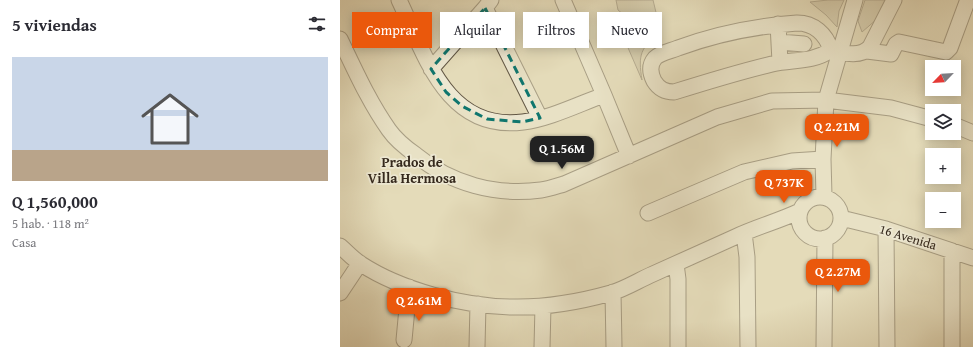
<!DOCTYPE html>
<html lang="es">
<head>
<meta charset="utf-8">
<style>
	:root { --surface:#fff; --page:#f7f7f7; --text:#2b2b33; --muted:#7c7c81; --line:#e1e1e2; --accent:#ea580c }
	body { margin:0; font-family:"Gentium Book Plus",serif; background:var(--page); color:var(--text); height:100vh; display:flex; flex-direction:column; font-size:15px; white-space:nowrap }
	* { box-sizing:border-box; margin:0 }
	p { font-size:13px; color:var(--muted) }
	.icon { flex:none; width:22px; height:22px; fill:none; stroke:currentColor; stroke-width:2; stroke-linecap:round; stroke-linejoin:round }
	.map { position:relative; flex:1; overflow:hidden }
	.panel { display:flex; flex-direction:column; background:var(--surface); width:340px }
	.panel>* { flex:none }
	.hud { position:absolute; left:12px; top:12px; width:380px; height:36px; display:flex; gap:8px }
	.needle { width:26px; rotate:245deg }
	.tools { position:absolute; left:585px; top:60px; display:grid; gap:8px }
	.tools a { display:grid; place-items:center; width:36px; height:36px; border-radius:0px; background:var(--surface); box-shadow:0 2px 10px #0003; font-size:20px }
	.price { position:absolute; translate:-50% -34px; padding:0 9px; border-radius:8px; background:var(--accent); color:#fff; font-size:13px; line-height:26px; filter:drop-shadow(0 1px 2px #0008) }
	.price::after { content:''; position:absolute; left:50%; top:24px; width:12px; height:9px; margin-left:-6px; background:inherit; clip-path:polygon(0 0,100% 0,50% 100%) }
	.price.current { background:#222; color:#fff }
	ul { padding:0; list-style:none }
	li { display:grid; align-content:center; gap:8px; height:212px; padding:0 12px }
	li+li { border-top:1px solid var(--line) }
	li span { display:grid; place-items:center; height:124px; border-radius:0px; color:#555 }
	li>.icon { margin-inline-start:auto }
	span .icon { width:72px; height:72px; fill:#fffc; stroke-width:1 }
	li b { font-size:17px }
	h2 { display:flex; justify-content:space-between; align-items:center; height:48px; padding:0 12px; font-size:17px }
	.pill { padding:0 14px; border-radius:0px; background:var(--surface); box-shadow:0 2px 10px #0003; font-size:14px; line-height:36px }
	.pill.current { background:var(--accent); color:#fff }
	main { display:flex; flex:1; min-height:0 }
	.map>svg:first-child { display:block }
	.green { fill:#c6bd9e; stroke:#7e735e }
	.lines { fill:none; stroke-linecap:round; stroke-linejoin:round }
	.minor-casing { stroke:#615644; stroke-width:17 }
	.minor { stroke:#ede8d2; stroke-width:15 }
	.marked { fill:none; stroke:#0f766e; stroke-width:3; stroke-dasharray:8 5; stroke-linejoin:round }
	.labels { text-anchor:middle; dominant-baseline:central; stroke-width:3.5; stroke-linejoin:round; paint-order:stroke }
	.street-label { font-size:13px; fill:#35291d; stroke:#ede8d2 }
	.neighbourhood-label { font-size:14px; font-weight:bold; fill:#35291d; stroke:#ede8d2 }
</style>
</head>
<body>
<main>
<section class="panel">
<h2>5 viviendas<svg class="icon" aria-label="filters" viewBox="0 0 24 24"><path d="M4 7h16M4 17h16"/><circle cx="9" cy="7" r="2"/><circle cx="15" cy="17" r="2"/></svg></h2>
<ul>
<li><span style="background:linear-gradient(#c9d6e8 75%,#b9a48a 0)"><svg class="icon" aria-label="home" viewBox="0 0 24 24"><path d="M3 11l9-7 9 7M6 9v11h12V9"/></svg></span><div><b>Q 1,560,000</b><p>5 hab. · 118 m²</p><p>Casa</p></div></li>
</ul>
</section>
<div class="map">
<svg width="633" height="347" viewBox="0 0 633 347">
	<rect width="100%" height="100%" fill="#e4dbb9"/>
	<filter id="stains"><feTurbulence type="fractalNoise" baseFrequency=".005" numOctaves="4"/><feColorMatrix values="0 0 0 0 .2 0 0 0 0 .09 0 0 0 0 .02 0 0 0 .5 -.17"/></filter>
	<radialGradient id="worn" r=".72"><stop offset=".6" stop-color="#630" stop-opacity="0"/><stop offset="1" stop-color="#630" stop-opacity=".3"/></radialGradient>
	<path class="green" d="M276,0H313L321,33C300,47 298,55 302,80L279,27L287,25L290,20L278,10Z
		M488,0H504L499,11L497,27L486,15L470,2Z
		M525,0H547L544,13L522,32L518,21Z"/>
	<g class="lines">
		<g class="minor-casing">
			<path id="minor" d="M59,0C85,54 106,132 183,122C209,119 239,104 264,95
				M223,0L264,95L289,156
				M145,8L200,118
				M457,23C474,23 486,34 491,50C472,63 452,59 432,64C398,72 366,82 334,92C325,92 319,89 314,81C310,73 309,65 315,58C320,53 331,51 338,48C376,34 416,26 457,23Z
				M438,24L440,62
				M0,39C15,70 29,102 49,130C56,140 66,148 76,155C111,184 156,196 201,190C209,189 217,186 224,184L377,117L432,101L486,100L551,108L592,119
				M439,42L464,44
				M491,50C504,53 520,58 530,47L554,0
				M527,51L551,54L556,44L559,42L606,52L610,48L627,2
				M91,69L145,8L151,0
				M614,125L633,133
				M484,196L483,159L486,100L515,0
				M459 218a21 21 0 1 1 42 0a21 21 0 1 1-42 0Z
				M308,213L404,172L452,161L483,159
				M501,218L546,229L633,258
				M546,229L547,347
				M404,233L407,257L408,347
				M0,246C7,252 13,259 21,264C61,290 122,306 170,307C204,308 239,302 271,293C285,289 299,280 313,274C340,262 368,249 395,237C416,227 439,221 460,211
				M336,264L338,279V347
				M273,292L274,347
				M0,293L20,263
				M64,340L69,287
				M137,347L138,304
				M202,347L203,306
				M484,347L485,238
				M612,347V251"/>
		</g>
		<use href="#minor" class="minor"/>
	</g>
	<path d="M0 0H633V347H0ZM145,8L200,118L182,122L147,119L122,106L106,92L91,69Z" fill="#e4dbb9" fill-opacity=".55" fill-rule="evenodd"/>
	<path class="marked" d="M145,8L200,118L182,122L147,119L122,106L106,92L91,69Z"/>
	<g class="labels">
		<g class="street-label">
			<text transform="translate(568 237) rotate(17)">16 Avenida</text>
		</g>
		<g class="neighbourhood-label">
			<text x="72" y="162">Prados de<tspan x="72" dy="16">Villa Hermosa</tspan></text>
		</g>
	</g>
	<rect width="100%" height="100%" filter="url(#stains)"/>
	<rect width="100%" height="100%" fill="url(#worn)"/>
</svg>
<div class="tools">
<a><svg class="needle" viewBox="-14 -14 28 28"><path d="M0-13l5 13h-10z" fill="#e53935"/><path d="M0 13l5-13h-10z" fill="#7c7c81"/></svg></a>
<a><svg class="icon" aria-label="layers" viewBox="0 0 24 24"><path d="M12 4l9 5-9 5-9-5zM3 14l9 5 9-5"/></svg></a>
<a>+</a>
<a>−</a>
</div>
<b class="price" style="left:497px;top:148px">Q 2.21M</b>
<b class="price current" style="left:222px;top:170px">Q 1.56M</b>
<b class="price" style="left:444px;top:204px">Q 737K</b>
<b class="price" style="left:498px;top:293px">Q 2.27M</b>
<b class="price" style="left:79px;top:322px">Q 2.61M</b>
<div class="hud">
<a class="pill current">Comprar</a>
<a class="pill">Alquilar</a>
<a class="pill">Filtros</a>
<a class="pill">Nuevo</a>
</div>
</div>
</main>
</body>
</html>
